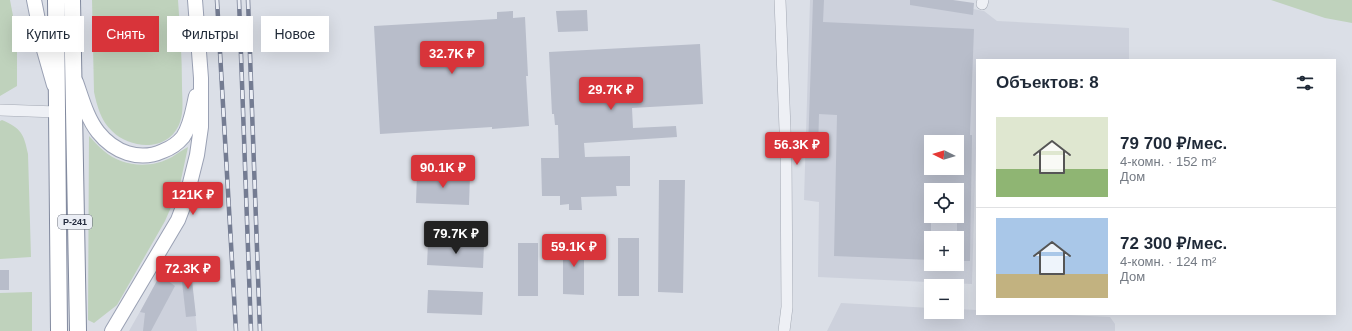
<!DOCTYPE html>
<html lang="ru">
<head>
<meta charset="utf-8">
<style>
	:root { --surface:#fff; --page:#f6f6f7; --text:#1f2937; --muted:#747a83; --line:#e0e1e3; --accent:#d8343a }
	body { margin:0; font-family:Arial,sans-serif; background:var(--page); color:var(--text); height:100vh; display:flex; flex-direction:column; font-size:15px; white-space:nowrap }
	* { box-sizing:border-box; margin:0 }
	p { font-size:13px; color:var(--muted) }
	.icon { flex:none; width:22px; height:22px; fill:none; stroke:currentColor; stroke-width:2; stroke-linecap:round; stroke-linejoin:round }
	.map { position:relative; flex:1; overflow:hidden }
	.panel { position:absolute; left:976px; top:59px; width:360px; height:256px; display:flex; flex-direction:column; background:var(--surface); border-radius:0px; box-shadow:0 4px 16px #0002 }
	.panel>* { flex:none }
	.top-card { position:absolute; left:12px; top:16px; width:380px; height:36px; display:flex; gap:8px }
	.needle { width:26px; rotate:275deg }
	.controls { position:absolute; left:924px; top:135px; display:grid; gap:8px }
	.controls a { display:grid; place-items:center; width:40px; height:40px; border-radius:0px; background:var(--surface); box-shadow:0 4px 16px #0002; font-size:20px }
	.price { position:absolute; translate:-50% -34px; padding:0 9px; border-radius:4px; background:var(--accent); color:#fff; font-size:13px; line-height:26px; filter:drop-shadow(0 1px 2px #0008) }
	.price::after { content:''; position:absolute; left:50%; top:24px; width:12px; height:9px; margin-left:-6px; background:inherit; clip-path:polygon(0 0,100% 0,50% 100%) }
	.price.selected { background:#222; color:#fff }
	ul { padding:0; list-style:none }
	li { display:flex; align-items:center; gap:12px; height:100px; padding:0 20px }
	li+li { border-top:1px solid var(--line) }
	li span { display:grid; place-items:center; flex:none; width:112px; height:80px; border-radius:0px; color:#555 }
	li>.icon { margin-inline-start:auto }
	span .icon { width:48px; height:48px; fill:#fffc; stroke-width:1 }
	li b { font-size:17px }
	h2 { display:flex; justify-content:space-between; align-items:center; height:48px; padding:0 20px; font-size:17px }
	.chip { padding:0 14px; border-radius:0px; background:var(--surface); box-shadow:0 4px 16px #0002; font-size:14px; line-height:36px }
	.chip.selected { background:var(--accent); color:#fff }
	.map>svg:first-child { display:block }
	.built { fill:#cdd1dc; fill-rule:evenodd }
	.green { fill:#bfd2bc }
	.building { fill:#b8bdca; fill-rule:evenodd }
	.lines { fill:none; stroke-linecap:round; stroke-linejoin:round }
	.minor-casing { stroke:#a4a9b4; stroke-width:12 }
	.major-casing { stroke:#9aa1b4; stroke-width:16 }
	.highway-casing { stroke:#828a9f; stroke-width:18 }
	.minor { stroke:#eef0f5; stroke-width:11 }
	.major { stroke:#fff; stroke-width:14 }
	.highway { stroke:#fff; stroke-width:16 }
	.rail-casing { stroke:#747c92; stroke-width:4.5 }
	.rail { stroke:#ebeef5; stroke-width:3; stroke-dasharray:9; stroke-linecap:butt }
	.labels { text-anchor:middle; dominant-baseline:central; stroke-width:4; stroke-linejoin:round; paint-order:stroke }
	.shield { fill:#ebeef5; stroke:#606675; stroke-width:1 }
	.shield-label { font-size:9px; font-weight:bold; fill:#242b3e }
</style>
</head>
<body>
<div class="map">
<svg width="1352" height="331" viewBox="0 0 1352 331">
	<rect width="100%" height="100%" fill="#dbdfe7"/>
	<path class="built" d="M810,0H924L984,11L997,21L1129,28V60H977V113L972,284L818,277L819,202L804,200ZM931,142H957V168H931ZM931,190H957V216H931ZM931,238H957V264H931Z
		M190,263L197,331H129L166,266Z
		M841,303L931,308V312H957V309L977,310V314H1049L1110,317L1115,324V331H827Z"/>
	<path class="green" d="M0,0H10L17,37V86L0,96Z
		M92,0H178C180,29 182,57 182,86C182,97 184,111 180,122C170,152 131,150 112,131C101,121 97,106 94,92Z
		M1271,0H1352V23L1325,18Z
		M2,120C21,128 24,134 28,154L31,257L0,259V121Z
		M89,136C94,141 99,147 104,151C122,167 151,169 172,157C177,154 182,150 188,147L179,189L165,221L117,305L94,323L88,320Z
		M32,292V331H0V293Z"/>
	<path class="building" d="M813,0H824L823,22L974,29L970,135H972L970,261H957V190L931,189V260L834,256L837,115L819,114L818,150L808,149ZM931,142H957V168H931Z
		M910,0H953L974,3L973,15L910,5Z
		M587,10L588,31L558,32L556,11Z
		M513,11V18L525,17L528,76H526L529,126L492,129V127L380,134L374,26L497,19V12Z
		M700,44L703,104L632,108L633,128L676,126L677,137L584,143L585,157L630,156V186H616L617,196L581,197L582,210H569V204L560,205V196H542L541,158H559L558,125H555L554,114H552L549,52Z
		M417,173L470,175L469,205L416,203Z
		M659,180H685L683,293L658,292Z
		M618,238H639V296H618Z
		M563,241L584,242V295L563,294Z
		M428,243L484,245L483,268L427,265Z
		M518,243H538V296H518Z
		M190,263L196,316L186,317L180,264Z
		M0,270H9V290H0Z
		M160,275L175,286L151,331H143L145,313L140,312Z
		M428,290L483,292L482,315L427,313Z"/>
	<g class="lines">
		<g class="minor-casing">
			<path id="minor" d="M780,0L786,155L787,307L784,331
				M982,4L983,0
				M0,110L57,112"/>
		</g>
		<g class="major-casing">
			<path id="major" d="M34,0L44,50L54,85
				M76,82C82,99 87,118 98,132C114,152 139,162 163,151C171,148 178,143 183,137C191,125 193,109 196,96
				M112,331L178,220L186,199L197,155L201,127V78L195,0"/>
		</g>
		<g class="highway-casing">
			<path id="highway" d="M56,0L59,331
				M72,0L78,331"/>
		</g>
		<use href="#minor" class="minor"/>
		<use href="#major" class="major"/>
		<use href="#highway" class="highway"/>
		<g class="rail-casing">
			<path id="rail" d="M217,0L236,331
				M239,0L251,331
				M248,0L260,331"/>
		</g>
		<use href="#rail" class="rail"/>
	</g>
	<g class="labels">
		<rect class="shield" x="58" y="215" width="34" height="14" rx="3"/>
		<g class="shield-label">
			<text x="75" y="222">Р-241</text>
		</g>
	</g>
</svg>
<div class="controls">
<a><svg class="needle" viewBox="-14 -14 28 28"><path d="M0-13l5 13h-10z" fill="#e53935"/><path d="M0 13l5-13h-10z" fill="#747a83"/></svg></a>
<a><svg class="icon" aria-label="locate" viewBox="0 0 24 24"><circle cx="12" cy="12" r="6"/><path d="M12 2v4M12 18v4M2 12h4M18 12h4"/></svg></a>
<a>+</a>
<a>−</a>
</div>
<b class="price" style="left:452px;top:75px">32.7K ₽</b>
<b class="price" style="left:611px;top:111px">29.7K ₽</b>
<b class="price" style="left:797px;top:166px">56.3K ₽</b>
<b class="price" style="left:443px;top:189px">90.1K ₽</b>
<b class="price" style="left:193px;top:216px">121K ₽</b>
<b class="price selected" style="left:456px;top:255px">79.7K ₽</b>
<b class="price" style="left:574px;top:268px">59.1K ₽</b>
<b class="price" style="left:188px;top:290px">72.3K ₽</b>
<div class="top-card">
<a class="chip">Купить</a>
<a class="chip selected">Снять</a>
<a class="chip">Фильтры</a>
<a class="chip">Новое</a>
</div>
<section class="panel">
<h2>Объектов: 8<svg class="icon" aria-label="filters" viewBox="0 0 24 24"><path d="M4 7h16M4 17h16"/><circle cx="9" cy="7" r="2"/><circle cx="15" cy="17" r="2"/></svg></h2>
<ul>
<li><span style="background:linear-gradient(#dfe7d0 65%,#8fb573 0)"><svg class="icon" aria-label="home" viewBox="0 0 24 24"><path d="M3 11l9-7 9 7M6 9v11h12V9"/></svg></span><div><b>79 700 ₽/мес.</b><p>4-комн. · 152 m²</p><p>Дом</p></div></li>
<li><span style="background:linear-gradient(#a9c7e8 70%,#c2b280 0)"><svg class="icon" aria-label="home" viewBox="0 0 24 24"><path d="M3 11l9-7 9 7M6 9v11h12V9"/></svg></span><div><b>72 300 ₽/мес.</b><p>4-комн. · 124 m²</p><p>Дом</p></div></li>
</ul>
</section>
</div>
</body>
</html>
